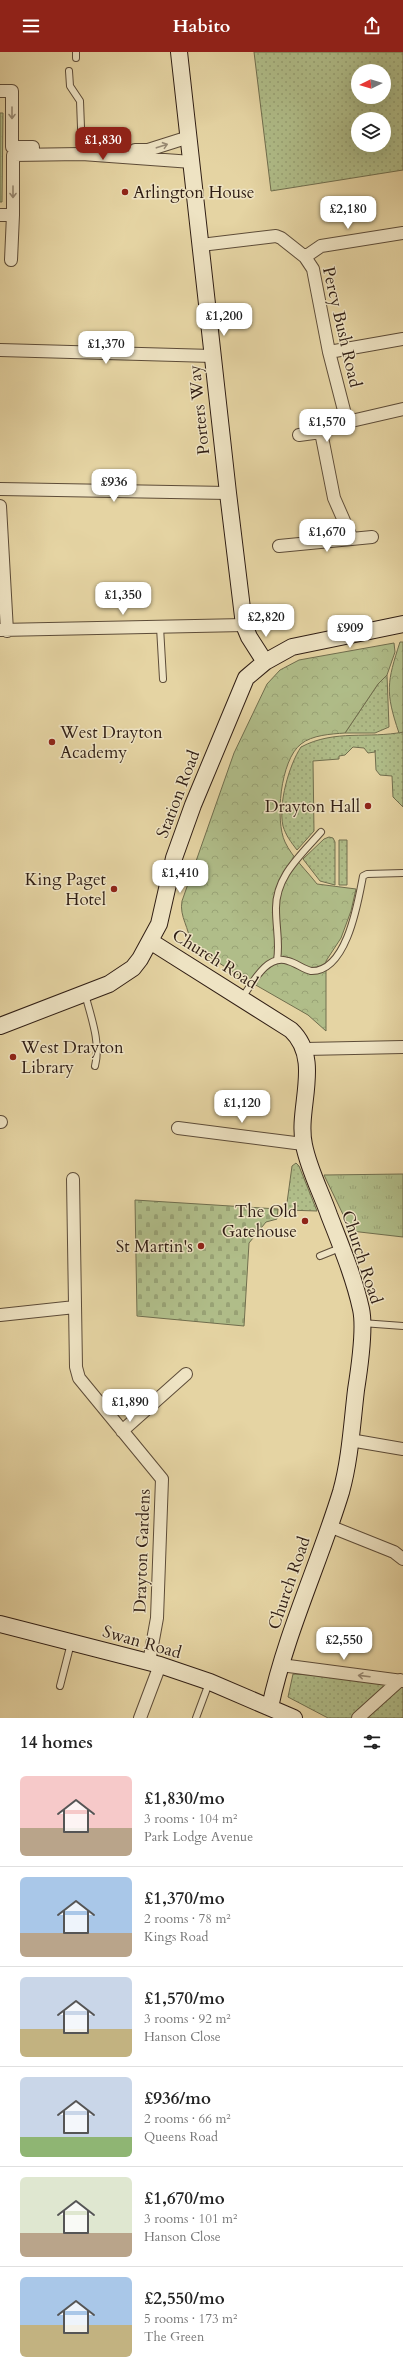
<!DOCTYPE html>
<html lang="en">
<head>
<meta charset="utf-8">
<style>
	:root { --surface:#fff; --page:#f2f2f2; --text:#222; --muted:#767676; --line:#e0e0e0; --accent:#8f2418 }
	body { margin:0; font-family:Cardo,serif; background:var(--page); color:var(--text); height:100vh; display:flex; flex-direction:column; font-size:15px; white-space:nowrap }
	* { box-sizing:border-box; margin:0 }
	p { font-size:13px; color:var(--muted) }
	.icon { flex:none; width:22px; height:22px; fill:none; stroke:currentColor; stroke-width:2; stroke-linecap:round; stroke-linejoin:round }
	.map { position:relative; height:1666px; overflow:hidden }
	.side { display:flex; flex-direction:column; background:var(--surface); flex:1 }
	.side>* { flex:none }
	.needle { width:26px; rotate:265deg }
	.buttons { position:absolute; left:351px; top:12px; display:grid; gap:8px }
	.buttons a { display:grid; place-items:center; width:40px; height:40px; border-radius:50%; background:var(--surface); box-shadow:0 4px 16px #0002; font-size:20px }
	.price { position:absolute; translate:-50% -34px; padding:0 9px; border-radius:8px; background:#fff; color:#222; font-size:13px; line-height:26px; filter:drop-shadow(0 1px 2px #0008) }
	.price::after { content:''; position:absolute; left:50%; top:24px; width:12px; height:9px; margin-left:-6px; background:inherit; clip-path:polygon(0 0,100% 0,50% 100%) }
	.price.active { background:var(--accent); color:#fff }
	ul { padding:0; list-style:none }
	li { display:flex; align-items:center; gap:12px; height:100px; padding:0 20px }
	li+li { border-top:1px solid var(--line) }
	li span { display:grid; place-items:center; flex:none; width:112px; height:80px; border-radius:6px; color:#555 }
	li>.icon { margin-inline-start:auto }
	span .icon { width:48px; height:48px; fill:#fffc; stroke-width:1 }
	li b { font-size:17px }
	h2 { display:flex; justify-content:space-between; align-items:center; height:48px; padding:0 20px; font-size:17px }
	header { display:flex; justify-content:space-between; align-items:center; height:52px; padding:0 20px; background:var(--accent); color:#fff; font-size:18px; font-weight:700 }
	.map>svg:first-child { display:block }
	.grass { fill:url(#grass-dots); stroke:#706e4e; fill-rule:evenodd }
	.forest { fill:url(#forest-crowns); stroke:#706e4e }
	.cemetery { fill:url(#cemetery-stones); stroke:#706e4e }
	.park { fill:url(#park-tufts); stroke:#706e4e }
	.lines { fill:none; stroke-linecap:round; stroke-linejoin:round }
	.lane-casing { stroke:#5d4c38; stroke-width:8 }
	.street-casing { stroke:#5d4c38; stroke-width:14 }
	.secondary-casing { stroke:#301e14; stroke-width:18 }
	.lane { stroke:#eee3c3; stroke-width:6 }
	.street { stroke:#eee3c3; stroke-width:12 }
	.secondary { stroke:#eee3c3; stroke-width:16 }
	.oneway { stroke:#988a74 }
	.poi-dot { fill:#8f2418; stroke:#eee3c3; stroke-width:1.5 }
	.labels { text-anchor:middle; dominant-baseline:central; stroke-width:3; stroke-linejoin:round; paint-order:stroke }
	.poi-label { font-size:17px; fill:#301e14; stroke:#eee3c3; text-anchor:end }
	.street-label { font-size:17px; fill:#301e14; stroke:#eee3c3 }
</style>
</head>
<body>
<header><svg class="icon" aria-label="menu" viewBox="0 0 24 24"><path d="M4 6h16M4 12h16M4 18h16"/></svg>Habito<svg class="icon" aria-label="share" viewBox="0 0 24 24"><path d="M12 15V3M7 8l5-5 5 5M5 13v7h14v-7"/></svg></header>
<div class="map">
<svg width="403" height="1666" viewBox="0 0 403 1666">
	<defs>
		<pattern id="grass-dots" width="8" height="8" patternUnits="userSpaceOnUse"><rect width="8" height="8" fill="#b0bd89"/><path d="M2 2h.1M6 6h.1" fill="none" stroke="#98a275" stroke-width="1.8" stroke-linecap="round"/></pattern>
		<pattern id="forest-crowns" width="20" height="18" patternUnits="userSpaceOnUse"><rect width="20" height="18" fill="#b0bd89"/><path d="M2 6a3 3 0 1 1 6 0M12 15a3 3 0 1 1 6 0" fill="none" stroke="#98a275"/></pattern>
		<pattern id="cemetery-stones" width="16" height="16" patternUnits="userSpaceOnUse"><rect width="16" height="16" fill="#b0bd89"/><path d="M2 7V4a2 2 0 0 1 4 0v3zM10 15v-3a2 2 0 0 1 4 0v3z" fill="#98a275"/></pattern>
		<pattern id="park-tufts" width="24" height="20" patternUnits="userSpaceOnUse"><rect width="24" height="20" fill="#b0bd89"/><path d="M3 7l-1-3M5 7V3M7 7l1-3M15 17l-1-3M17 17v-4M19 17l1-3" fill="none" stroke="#98a275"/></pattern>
	</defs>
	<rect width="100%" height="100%" fill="#e5d4a3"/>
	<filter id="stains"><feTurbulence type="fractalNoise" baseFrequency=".005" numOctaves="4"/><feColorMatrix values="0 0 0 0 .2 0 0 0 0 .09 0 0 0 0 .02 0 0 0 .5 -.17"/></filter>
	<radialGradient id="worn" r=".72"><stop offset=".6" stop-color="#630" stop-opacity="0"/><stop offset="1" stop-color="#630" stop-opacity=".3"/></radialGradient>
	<path class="grass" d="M254,0H403V118L271,139ZM358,19H384V45H358ZM358,67H384V93H358Z
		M387,623L389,675L375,681H345L378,632Z
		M403,680V755L393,745L392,724L380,723L376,718L375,698V700L368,701L364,696L353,695L345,703L339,704V707L313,709L314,779L297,798C291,790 286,784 283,774C278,752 289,713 301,695C335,677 369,687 403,680Z
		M329,785L333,786L335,790V833L320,829L303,807L324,787Z
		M339,788H347V833H339Z
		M296,1111L299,1114L317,1159L286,1158L292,1114Z
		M293,1622L345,1625L403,1635V1666H328L288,1645Z"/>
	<path class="forest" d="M400,590H403V680L399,681C385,640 387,630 400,590Z
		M394,591L395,600L387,623L378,632L345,681C331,682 312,683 301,692C280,708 275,769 285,790C292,805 307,819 317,832L356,837L351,859L341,886L326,909V979L308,963L233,920L190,892C190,876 179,865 182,849L234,701L267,632L280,618L299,608Z"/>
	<path class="cemetery" d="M135,1148L278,1157L277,1167L266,1170L249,1191L244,1274L137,1264Z"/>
	<path class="park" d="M0,61H3L2,150H0Z
		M403,1122V1185L351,1179L324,1123Z"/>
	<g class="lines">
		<g class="lane-casing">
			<path id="lane" d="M76,6V0
				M69,19L70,34L80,49L82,102
				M160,575L163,627
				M277,908C280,892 276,875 276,858C275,825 300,804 321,780
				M85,942C91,965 101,991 95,1014
				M242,946C252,932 267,901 288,909C296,911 303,917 311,919C347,920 358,850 363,824L367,822L403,821
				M320,1204L340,1196
				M362,1271L403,1274
				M60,1634L71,1591
				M196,1666L209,1631"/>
		</g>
		<g class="street-casing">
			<path id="street" d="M0,39H12V95H33
				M135,98H148L189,85
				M0,163H13V103L82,102L192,110
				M201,193L276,184L281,186L305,205L313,217L329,300L347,370
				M305,205L321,194L403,181
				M11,208L13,163
				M0,298L212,304
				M329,300L403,287
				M321,380L334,446L352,487
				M299,383L321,380L347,370L403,357
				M0,437L228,441
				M0,454L7,579
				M279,494L372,485
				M0,578L244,573
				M305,997L403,995
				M0,1070H1
				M178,1076L303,1092
				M73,1127L76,1315L79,1326L162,1427L157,1566L149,1610
				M0,1263L75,1255
				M122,1379L186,1322
				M350,1388L403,1397
				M329,1474L394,1500L403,1507
				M281,1613L403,1629
				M140,1666L160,1613
				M358,1666L400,1628"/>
		</g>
		<g class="secondary-casing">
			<path id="secondary" d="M179,0L228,441L244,573L249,585L265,610
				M150,889L291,978C323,1008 296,1056 304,1093C309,1118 321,1140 329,1163C341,1194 354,1225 361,1257C365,1275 359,1319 356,1338C352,1372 350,1408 341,1440C319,1512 286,1581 270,1655
				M0,974L109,932L133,916L140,907L159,872L174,806L193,753L246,626L265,610L292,595L403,572
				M0,1572L160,1613L210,1630L294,1666"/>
		</g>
		<use href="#lane" class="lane"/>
		<use href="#street" class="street"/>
		<use href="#secondary" class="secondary"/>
	</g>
	<defs><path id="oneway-shaft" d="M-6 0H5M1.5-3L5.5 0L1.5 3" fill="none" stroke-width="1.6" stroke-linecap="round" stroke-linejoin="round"/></defs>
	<g class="oneway">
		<use href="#oneway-shaft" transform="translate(12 61) rotate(90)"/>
		<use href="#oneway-shaft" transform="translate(162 94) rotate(-18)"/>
		<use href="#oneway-shaft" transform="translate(13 140) rotate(90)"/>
		<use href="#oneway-shaft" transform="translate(364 1624) rotate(-173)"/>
	</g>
	<g class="poi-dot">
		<circle cx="125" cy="140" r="4"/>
		<circle cx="52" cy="690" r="4"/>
		<circle cx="368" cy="754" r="4"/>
		<circle cx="114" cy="837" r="4"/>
		<circle cx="13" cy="1005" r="4"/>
		<circle cx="305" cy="1169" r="4"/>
		<circle cx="201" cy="1194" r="4"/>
	</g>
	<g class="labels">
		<g class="poi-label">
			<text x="133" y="140" text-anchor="start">Arlington House</text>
			<text x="60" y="680" text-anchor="start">West Drayton<tspan x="60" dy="20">Academy</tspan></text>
			<text x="360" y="754">Drayton Hall</text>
			<text x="106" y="827">King Paget<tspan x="106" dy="20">Hotel</tspan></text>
			<text x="21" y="995" text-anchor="start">West Drayton<tspan x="21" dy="20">Library</tspan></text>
			<text x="297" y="1159">The Old<tspan x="297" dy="20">Gatehouse</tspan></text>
			<text x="193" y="1194">St Martin's</text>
		</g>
		<g class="street-label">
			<text transform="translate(342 275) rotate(77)">Percy Bush Road</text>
			<text transform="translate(199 358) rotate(-96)">Porters Way</text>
			<text transform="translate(178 742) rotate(-69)">Station Road</text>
			<text transform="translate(215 907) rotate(32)">Church Road</text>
			<text transform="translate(362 1205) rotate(72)">Church Road</text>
			<text transform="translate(142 1499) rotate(-88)">Drayton Gardens</text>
			<text transform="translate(289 1531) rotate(-71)">Church Road</text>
			<text transform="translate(142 1590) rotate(16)">Swan Road</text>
		</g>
	</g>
	<rect width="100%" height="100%" filter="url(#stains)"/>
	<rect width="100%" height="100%" fill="url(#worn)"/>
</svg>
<div class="buttons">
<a><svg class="needle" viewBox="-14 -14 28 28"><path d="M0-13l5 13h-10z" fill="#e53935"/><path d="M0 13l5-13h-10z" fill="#767676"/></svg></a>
<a><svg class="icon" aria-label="layers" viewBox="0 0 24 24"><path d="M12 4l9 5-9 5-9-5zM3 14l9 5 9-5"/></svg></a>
</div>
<b class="price active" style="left:103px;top:109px">£1,830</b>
<b class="price" style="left:348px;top:178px">£2,180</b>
<b class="price" style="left:224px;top:285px">£1,200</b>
<b class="price" style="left:106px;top:313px">£1,370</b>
<b class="price" style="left:327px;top:391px">£1,570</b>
<b class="price" style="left:114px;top:451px">£936</b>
<b class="price" style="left:327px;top:501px">£1,670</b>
<b class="price" style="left:123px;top:564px">£1,350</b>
<b class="price" style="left:266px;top:586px">£2,820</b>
<b class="price" style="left:350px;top:597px">£909</b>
<b class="price" style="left:180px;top:842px">£1,410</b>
<b class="price" style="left:242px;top:1072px">£1,120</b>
<b class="price" style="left:130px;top:1371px">£1,890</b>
<b class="price" style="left:344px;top:1609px">£2,550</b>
</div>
<section class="side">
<h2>14 homes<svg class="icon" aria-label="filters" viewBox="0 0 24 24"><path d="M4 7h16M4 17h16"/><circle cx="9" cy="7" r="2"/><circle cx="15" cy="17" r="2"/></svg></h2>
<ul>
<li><span style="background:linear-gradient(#f6c9c9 65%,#b9a48a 0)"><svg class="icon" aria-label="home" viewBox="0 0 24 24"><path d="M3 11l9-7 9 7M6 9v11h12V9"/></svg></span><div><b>£1,830/mo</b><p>3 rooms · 104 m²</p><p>Park Lodge Avenue</p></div></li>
<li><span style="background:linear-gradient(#a9c7e8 70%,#b9a48a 0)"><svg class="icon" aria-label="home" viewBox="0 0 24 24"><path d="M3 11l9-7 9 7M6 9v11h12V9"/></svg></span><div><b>£1,370/mo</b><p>2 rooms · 78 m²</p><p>Kings Road</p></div></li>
<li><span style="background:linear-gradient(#c9d6e8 65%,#c2b280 0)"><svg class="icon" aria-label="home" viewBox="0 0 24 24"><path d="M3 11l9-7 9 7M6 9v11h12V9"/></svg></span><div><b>£1,570/mo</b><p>3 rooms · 92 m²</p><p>Hanson Close</p></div></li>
<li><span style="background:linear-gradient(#c9d6e8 75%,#8fb573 0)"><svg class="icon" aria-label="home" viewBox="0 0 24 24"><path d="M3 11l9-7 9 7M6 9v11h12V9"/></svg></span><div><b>£936/mo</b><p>2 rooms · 66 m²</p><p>Queens Road</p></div></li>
<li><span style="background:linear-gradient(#dfe7d0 70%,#b9a48a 0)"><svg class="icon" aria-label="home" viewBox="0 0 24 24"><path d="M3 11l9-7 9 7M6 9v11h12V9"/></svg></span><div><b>£1,670/mo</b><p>3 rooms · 101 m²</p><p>Hanson Close</p></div></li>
<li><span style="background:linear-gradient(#a9c7e8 60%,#c2b280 0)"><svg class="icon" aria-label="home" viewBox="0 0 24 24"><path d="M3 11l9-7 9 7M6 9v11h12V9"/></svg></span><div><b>£2,550/mo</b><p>5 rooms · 173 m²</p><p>The Green</p></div></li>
</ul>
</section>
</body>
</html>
